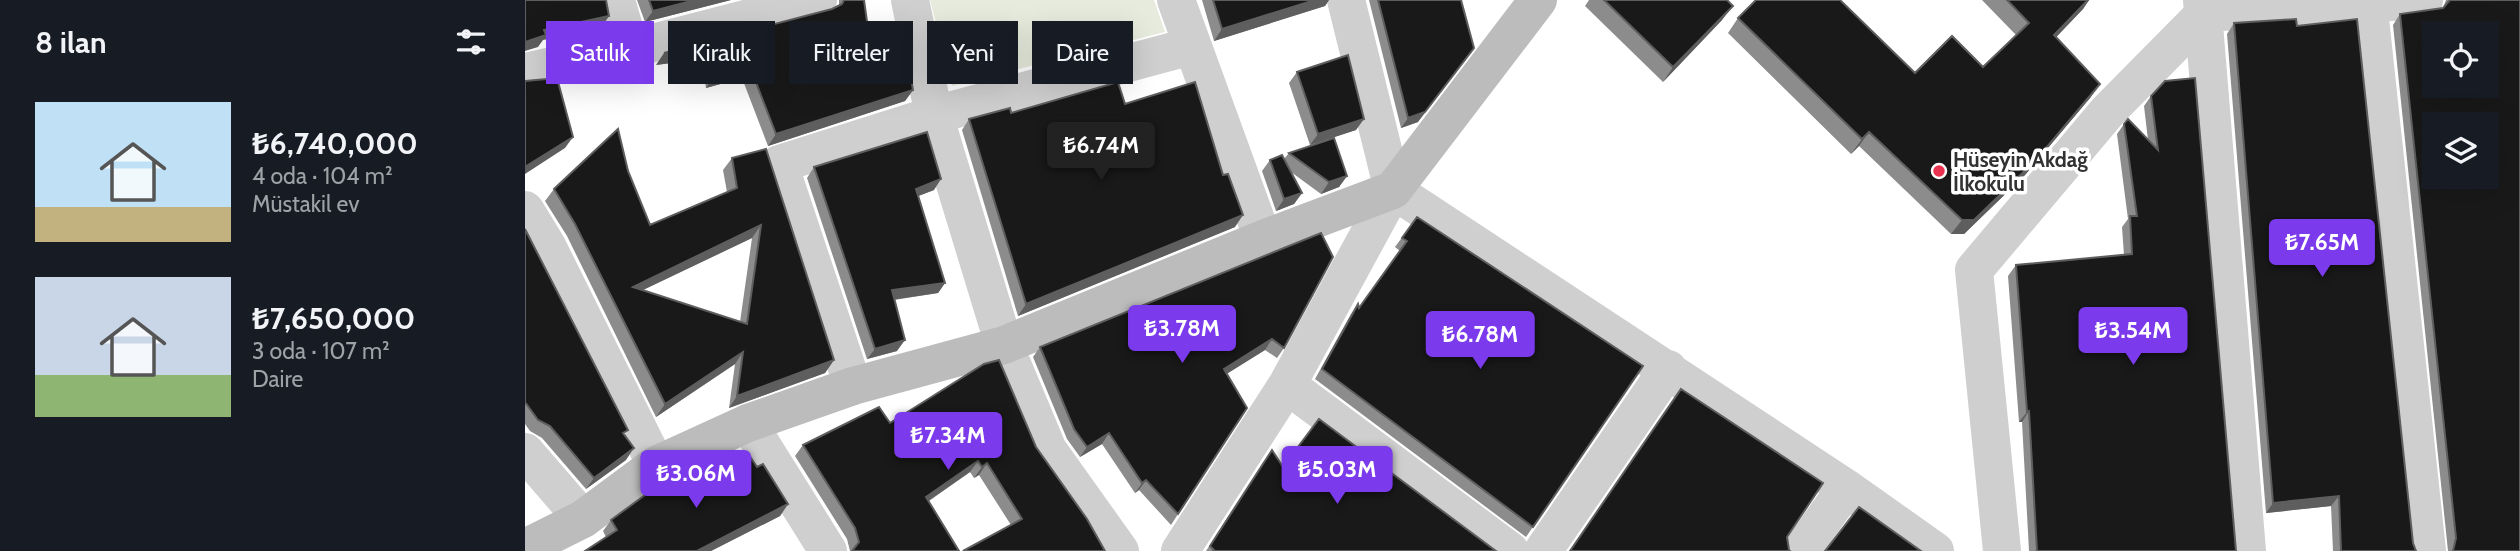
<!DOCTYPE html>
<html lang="tr">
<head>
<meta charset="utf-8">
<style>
	:root { --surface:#171b24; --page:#20242c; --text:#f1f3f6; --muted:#9ea1a6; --accent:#7c3aed }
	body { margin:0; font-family:Cabin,sans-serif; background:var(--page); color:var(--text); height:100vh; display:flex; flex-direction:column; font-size:26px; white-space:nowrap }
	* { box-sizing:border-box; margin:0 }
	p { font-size:23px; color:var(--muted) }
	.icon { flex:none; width:38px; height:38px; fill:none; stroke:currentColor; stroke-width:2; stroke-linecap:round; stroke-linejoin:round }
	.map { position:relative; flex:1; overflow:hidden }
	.sheet { display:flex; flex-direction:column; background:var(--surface); width:525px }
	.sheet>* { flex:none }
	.top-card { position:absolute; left:21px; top:21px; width:665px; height:63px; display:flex; gap:14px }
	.tools { position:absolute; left:1897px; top:21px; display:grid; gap:14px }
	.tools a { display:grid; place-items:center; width:77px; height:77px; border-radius:0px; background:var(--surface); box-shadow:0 7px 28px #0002; font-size:35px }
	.price { position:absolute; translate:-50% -60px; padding:0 16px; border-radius:7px; background:var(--accent); color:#fff; font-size:23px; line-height:46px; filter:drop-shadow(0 2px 4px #0008) }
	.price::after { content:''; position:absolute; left:50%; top:42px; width:21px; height:16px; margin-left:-10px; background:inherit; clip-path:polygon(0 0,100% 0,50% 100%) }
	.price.on { background:#222; color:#fff }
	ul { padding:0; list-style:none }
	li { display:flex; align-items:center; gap:21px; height:175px; padding:0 35px }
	li span { display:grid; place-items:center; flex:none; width:196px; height:140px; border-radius:0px; color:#555 }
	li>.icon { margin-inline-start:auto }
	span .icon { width:84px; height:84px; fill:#fffc; stroke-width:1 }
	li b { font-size:30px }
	h2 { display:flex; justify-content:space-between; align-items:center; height:84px; padding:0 35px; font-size:30px }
	.tag { padding:0 24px; border-radius:0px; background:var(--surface); box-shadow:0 7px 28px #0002; font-size:24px; line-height:63px }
	.tag.on { background:var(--accent); color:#fff }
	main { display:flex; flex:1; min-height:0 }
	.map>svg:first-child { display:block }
	.green { fill:#e6ebdd }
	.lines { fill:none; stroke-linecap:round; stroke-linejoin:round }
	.street { stroke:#cfcfcf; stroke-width:38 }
	.secondary { stroke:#bcbcbc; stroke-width:38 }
	.wall { fill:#8c8c8c; fill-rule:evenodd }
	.shaded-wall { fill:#5e5e5e }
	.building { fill:#191919; stroke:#5e5e5e; stroke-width:2; fill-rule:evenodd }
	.poi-dot { fill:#ea3250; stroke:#fff; stroke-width:2.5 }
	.labels { text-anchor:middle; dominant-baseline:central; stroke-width:7; stroke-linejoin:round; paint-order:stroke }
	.poi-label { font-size:21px; font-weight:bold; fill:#323232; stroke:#fff; text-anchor:start }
</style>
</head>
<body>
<main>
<section class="sheet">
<h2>8 ilan<svg class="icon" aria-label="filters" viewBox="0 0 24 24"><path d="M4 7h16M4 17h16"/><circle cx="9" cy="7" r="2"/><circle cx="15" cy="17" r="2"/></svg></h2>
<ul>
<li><span style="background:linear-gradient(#bfe0f5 75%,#c2b280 0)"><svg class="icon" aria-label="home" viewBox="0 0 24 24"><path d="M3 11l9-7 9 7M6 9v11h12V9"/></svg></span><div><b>₺6,740,000</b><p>4 oda · 104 m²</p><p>Müstakil ev</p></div></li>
<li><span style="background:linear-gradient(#c9d6e8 70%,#8fb573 0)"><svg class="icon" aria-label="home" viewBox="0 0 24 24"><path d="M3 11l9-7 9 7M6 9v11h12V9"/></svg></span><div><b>₺7,650,000</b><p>3 oda · 107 m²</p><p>Daire</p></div></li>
</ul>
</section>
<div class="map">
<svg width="1995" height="551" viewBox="0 0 1995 551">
	<rect width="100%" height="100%" fill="#fff"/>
	<path class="green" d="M405,0H629L640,32L427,86Z"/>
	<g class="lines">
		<path class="street" d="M91,0L105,49
			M385,0L409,115L479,345L523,450L595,551
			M651,0L738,239
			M1677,0L1722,551
			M1843,0L1902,551
			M0,72L105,49L293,0
			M868,190L1321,488L1410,551
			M0,210L22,246L131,465
			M762,385L985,551
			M328,386L254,164L409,115L667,46
			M223,423L303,551
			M0,452L58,519
			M655,551L762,385L868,190L821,0
			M1018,551L1143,369
			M1276,551L1321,488
			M1477,551L1449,270L1583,111L1680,13L1899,0"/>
		<path class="secondary" d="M0,548L58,519L131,465L223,423L328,386L479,345L738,239L868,190L1013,0"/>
	</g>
	<path class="wall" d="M112,0H206L120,22Z
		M314,0H339L349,72L388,90L380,101L243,146L217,78L181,88L176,59L131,65L307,9L314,5Z
		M677,0H804L800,6L689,41Z
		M844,0H936L893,122L876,128Z
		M1064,0H1202L1197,20L1138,82L1060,6Z
		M1457,0H1564L1558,9L1531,37L1575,84L1565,98L1500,175L1439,234H1426L1334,146L1326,154L1203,33L1213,18L1390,73L1458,67L1491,35Z
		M1921,0H1995V551H1923L1868,25L1875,14L1918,8Z
		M1709,23L1772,26L1888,543L1891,551H1808L1806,506L1741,513L1702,34Z
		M772,72L831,130L785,145L764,83Z
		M1626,96L1711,551H1504L1497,422H1494L1483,276L1491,265L1599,255L1597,227L1603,219L1592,134L1599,124L1623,140L1619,106Z
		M600,104L710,227L493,316L437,130L444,119L486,113Z
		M764,153L822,176L814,187L796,194L766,172L777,193L769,204L751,211L737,171L745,160L759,159Z
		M207,158L309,360L300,373L204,408L210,364L131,417L42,236L20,201L29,189L103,171L125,225L202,192L198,170ZM227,238L215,322L118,290Z
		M289,167L409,190L393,196L420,283L413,293L369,300L372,351L342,359L282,178Z
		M892,217L1118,366L1001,537L790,379L826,314L833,304L834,308L875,251L870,247Z
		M0,229L99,435L101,460L61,489L17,438L5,431L0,424Z
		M796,233L759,348L752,358L740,350L701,374L653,514L646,525L614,490L610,493L577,444L555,457L542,439L508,357L515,347Z
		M365,423L511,447L580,551L486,525L454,475L449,478L445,472L404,501L434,551H325L322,539L270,456L278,445Z
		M739,461L758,467L971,551H681Z
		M232,467L263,504L255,516L186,551H60L81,537L78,531L86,520L140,490Z"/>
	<path class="shaded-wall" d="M170,0H206L120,22L128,11Z
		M790,0H804L800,6L689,41L697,29Z
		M1563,0H1564L1558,9L1519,50L1529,35Z
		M1208,6L1197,20L1138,82L1148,67Z
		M84,16L76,28L18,40L13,47L0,51V42L19,30Z
		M184,48L176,59L131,65L139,53Z
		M942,58L893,122L876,128L883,118Z
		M225,67L217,78L181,88L189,77Z
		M1575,84L1565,98L1500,175L1439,234H1426L1437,220Z
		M388,90L380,101L243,146L251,134Z
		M839,119L831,130L785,145L793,134Z
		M1344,132L1334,146L1326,154L1337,139Z
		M48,137L40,148L0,174V167Z
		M822,176L814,187L796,194L804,182Z
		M416,179L409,190L383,200L391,189Z
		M777,193L769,204L751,211L759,199Z
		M718,215L710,227L493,316L501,304Z
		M236,225L227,238L99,299L108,287Z
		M420,283L413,293L359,301L367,290Z
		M747,339L740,350L692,380L699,369Z
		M380,340L372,351L342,359L350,349Z
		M218,352L210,364L131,417L140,404Z
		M309,360L300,373L204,408L212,396Z
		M1504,411L1497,422H1494L1502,412Z
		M584,433L577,444L555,457L562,447Z
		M109,448L101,460L61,489L69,478Z
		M453,461L445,472L393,508L401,497Z
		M462,463L454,475L449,478L457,467Z
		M621,480L614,490L610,493L617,483Z
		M1814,496L1806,506L1741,513L1748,503Z
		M263,504L255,516L186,551H172Z"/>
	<path class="building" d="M0,0H81L84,16L19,30L21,35L0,42Z
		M124,0H170L128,11Z
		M319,0H339L349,72L384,66L388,90L251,134L225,67L189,77L184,48L139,53L307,9L317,4Z
		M688,0H790L697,29Z
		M853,0H936L949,48L900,112L883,118Z
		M1079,0H1202L1208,6L1148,67Z
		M1231,0H1315L1390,73L1427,36L1458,67L1504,23L1482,0H1563L1529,35L1575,84L1511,160L1449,220H1437L1344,132L1337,139L1213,18Z
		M1925,0H1995V551H1928L1931,538L1875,14L1918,8ZM1909,33H1962V86H1909ZM1909,124H1962V177H1909Z
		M1771,19L1772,26L1832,19L1888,543L1891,551H1816L1814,496L1748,503L1709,23Z
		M823,55L839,119L793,134L772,72Z
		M32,78L48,137L0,167V81Z
		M1670,78L1711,551H1512L1504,411L1502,412L1491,265L1607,254L1605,216H1612L1599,124L1603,119L1633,150L1626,96L1640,81Z
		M593,82L600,104L670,82L698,175L703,174L718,215L501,304L444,119L485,108L486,113Z
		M93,129L103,171L125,225L212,188L207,158L241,149L309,360L212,396L218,352L140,404L50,224L29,189ZM236,225L222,324L108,287Z
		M402,132L416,179L391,189L420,283L367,290L380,340L350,349L289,167Z
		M809,138L822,176L804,182L764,153Z
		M757,155L777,193L759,199L745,160Z
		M892,217L1118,366L1008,527L797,369L833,304L834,308L882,241L877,238Z
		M0,229L103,430L98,433L109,448L69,478L25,426L13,420L0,402Z
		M796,233L808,257L759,348L747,339L699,369L722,408L653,514L621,480L617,483L584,433L562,447L549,429L515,347Z
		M474,360L511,447L562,519L580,551H438L497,519L462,463L457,467L453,461L401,497L434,551H327L334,542L330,528L278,445L354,407L365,423L459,364Z
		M1156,389L1298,483L1262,537L1264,550L1265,551H1045Z
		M794,419L971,551H688L689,550L685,546L747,450L758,467Z
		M222,452L232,467L238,464L263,504L172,551H60L92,530L86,520L135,484L140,490Z
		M1334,507L1396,551H1300Z"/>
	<circle class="poi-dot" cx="1414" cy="171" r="7"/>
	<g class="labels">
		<g class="poi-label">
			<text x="1428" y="159">Hüseyin Akdağ<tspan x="1428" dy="24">İlkokulu</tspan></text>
		</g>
	</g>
</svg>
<div class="tools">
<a><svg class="icon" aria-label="locate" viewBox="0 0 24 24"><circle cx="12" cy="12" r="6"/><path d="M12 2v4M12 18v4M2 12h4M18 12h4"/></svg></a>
<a><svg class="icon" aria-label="layers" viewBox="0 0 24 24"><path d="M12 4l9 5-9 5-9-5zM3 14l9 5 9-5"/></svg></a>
</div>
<b class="price on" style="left:576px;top:182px">₺6.74M</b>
<b class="price" style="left:1797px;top:279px">₺7.65M</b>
<b class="price" style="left:657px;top:365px">₺3.78M</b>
<b class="price" style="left:1608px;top:367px">₺3.54M</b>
<b class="price" style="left:955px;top:371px">₺6.78M</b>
<b class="price" style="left:423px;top:472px">₺7.34M</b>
<b class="price" style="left:812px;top:506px">₺5.03M</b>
<b class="price" style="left:171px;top:510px">₺3.06M</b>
<div class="top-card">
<a class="tag on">Satılık</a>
<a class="tag">Kiralık</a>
<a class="tag">Filtreler</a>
<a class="tag">Yeni</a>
<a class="tag">Daire</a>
</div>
</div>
</main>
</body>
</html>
